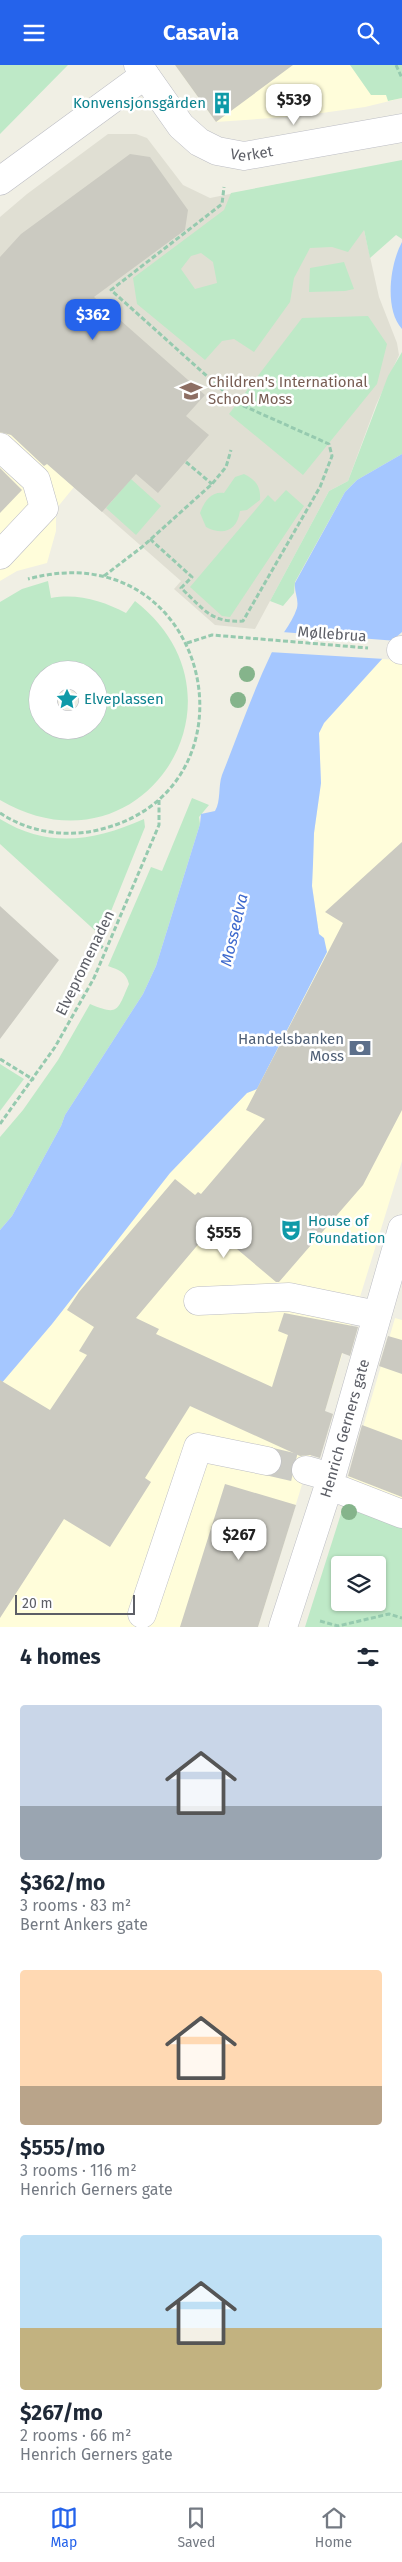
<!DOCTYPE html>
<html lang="en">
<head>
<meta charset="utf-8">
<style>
	:root { --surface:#fff; --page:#f6f6f7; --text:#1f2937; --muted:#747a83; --line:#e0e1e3; --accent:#2563eb }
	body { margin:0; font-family:"Fira Sans",sans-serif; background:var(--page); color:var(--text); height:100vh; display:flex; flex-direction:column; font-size:19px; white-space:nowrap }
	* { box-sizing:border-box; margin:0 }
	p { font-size:16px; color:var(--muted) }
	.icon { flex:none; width:28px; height:28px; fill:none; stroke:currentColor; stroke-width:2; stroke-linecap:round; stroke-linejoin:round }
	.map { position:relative; height:1562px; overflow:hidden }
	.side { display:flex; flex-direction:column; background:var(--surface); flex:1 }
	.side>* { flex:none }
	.tools { position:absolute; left:331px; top:1491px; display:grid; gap:10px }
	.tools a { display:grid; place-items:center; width:55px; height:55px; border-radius:5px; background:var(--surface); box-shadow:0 1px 4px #0004; font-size:25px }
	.scale { position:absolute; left:15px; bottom:12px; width:120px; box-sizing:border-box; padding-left:5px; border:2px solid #5c5e66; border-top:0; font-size:14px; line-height:18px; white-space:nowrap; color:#5c5e66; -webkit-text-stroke:4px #fff; paint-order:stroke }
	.price { position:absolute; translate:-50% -42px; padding:0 11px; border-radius:10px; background:#fff; color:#222; font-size:16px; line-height:32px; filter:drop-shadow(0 1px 2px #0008) }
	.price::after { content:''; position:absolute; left:50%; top:30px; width:15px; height:11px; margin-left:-8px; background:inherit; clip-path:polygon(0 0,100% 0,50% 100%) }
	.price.on { background:var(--accent); color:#fff }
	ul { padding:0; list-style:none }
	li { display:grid; align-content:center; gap:10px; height:265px; padding:0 20px }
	li span { display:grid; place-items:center; height:155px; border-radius:5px; color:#555 }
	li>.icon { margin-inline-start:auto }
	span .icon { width:90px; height:90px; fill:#fffc; stroke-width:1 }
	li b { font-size:21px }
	h2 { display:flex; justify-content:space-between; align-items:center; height:60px; padding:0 20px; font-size:21px }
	header { display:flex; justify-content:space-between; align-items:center; height:65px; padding:0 20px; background:var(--accent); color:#fff; font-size:22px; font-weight:700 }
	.dock { display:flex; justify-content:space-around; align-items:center; height:70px; border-top:1px solid var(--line); background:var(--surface); font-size:14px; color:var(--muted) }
	.dock a { display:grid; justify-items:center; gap:2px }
	.dock .on { color:var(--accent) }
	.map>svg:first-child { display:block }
	.commercial { fill:#fffdda }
	.education { fill:#e0dfd3 }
	.green { fill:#bee9c7; fill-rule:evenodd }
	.water { fill:#a5c7ff }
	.pier { fill:#f0efe4 }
	.building { fill:#cbcac1 }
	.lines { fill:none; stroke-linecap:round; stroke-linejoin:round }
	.minor-tunnel { stroke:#cbcbc4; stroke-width:28; stroke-dasharray:28 14; stroke-linecap:butt }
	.minor-casing { stroke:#bcbdc4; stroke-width:29 }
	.path { stroke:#96caaf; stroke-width:3; stroke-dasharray:5 2.5; stroke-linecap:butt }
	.minor { stroke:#fff; stroke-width:28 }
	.tree { fill:#85b48b }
	.labels { text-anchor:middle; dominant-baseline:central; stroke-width:5; stroke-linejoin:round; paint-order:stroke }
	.culture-label { font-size:15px; fill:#0d838f; stroke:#fff; text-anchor:start }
	.street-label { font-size:15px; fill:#5c5e66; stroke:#fff }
	.education-label { font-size:15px; fill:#785e54; stroke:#fff; text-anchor:start }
	.service-label { font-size:15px; fill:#4e5e75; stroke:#fff; text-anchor:end }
	.water-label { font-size:16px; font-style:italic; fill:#3c68cd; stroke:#fff }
</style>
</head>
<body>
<header><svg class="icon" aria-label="menu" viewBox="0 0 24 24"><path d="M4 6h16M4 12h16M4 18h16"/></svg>Casavia<svg class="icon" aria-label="search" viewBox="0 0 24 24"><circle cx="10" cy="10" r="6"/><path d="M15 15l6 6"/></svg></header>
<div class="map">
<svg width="402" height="1562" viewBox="0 0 402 1562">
	<rect width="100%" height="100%" fill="#f0efe4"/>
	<path class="commercial" d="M175,0H402V33L365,42L300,51L216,57Z
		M0,357L74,422L56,444V466L47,498L17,506L0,516Z
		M382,594L402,595V1096L258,1562H0V1320L52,1259L170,1108L247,1028L257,1023L319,869L312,821L314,768L321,718L319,668L324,658Z
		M395,1253L402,1255V1441L346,1420Z"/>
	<path class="education" d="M108,69H136L147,73L183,120L210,133L279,119L364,165L379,232L397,278L399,290L376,340L348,416L329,426L255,564L215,560L174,524L181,516L0,357V152L27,129Z"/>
	<path class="green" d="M0,0H68L0,69Z
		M350,0H402V33L388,36L386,30H371Z
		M402,95V174L396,170L370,193L364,165L348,187L332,182L310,183L294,213L290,237L254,287L234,274L222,276L205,295L137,239L133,213L224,145L231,128ZM201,188L213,197L217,218L195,224L181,204L191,191Z
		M344,197L354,224L345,226L309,227L310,203Z
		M368,251L387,279L377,319L303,410L229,349L302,253Z
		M402,287V389L357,415L345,427L295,517L294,528L283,541L270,536L329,426L348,416L388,311Z
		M244,409C256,415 261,422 260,435L247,445L240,446C237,466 223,471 206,462L200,448C204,437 211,426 224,428L235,412Z
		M131,414L161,441L136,470L106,443Z
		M286,425L304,441L230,552L222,551L190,522L268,430L275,437Z
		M48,516L51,533C78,528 103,536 126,548L135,536C261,634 140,817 0,735V537L22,524ZM64,610L81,613L93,627V644L81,657L64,661L49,652L43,636L49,619Z
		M192,733L209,740L199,752L200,759L156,901L143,929L65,1050L61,1061L12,1151L0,1165V1072L23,1045L58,995L90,939C119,951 117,946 129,919C126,907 119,905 108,901L151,802L162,806Z
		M0,754C49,784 94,776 144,754L145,762L101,871L0,779Z
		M0,999L24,1014L0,1046Z
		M346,1433L402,1456V1562H305ZM340,1500H378V1538H340Z"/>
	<path class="water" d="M402,177V264C384,244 390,199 402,177Z
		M402,389V567L393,575L382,594L324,658L319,668L321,718L314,768L313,799L312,821L319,869L324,873L327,887L257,1024L247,1028L170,1108L52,1259L0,1320V1165L12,1151L61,1061L65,1050L143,929L156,901L200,759L201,749L215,746C221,736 218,721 222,710C238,670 252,629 271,589C278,573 291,561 297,543C299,534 294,527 295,518L345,427L357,415Z"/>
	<path class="pier" d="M282,567L397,576L385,594L269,587Z"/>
	<path class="building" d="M175,0H293L216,57Z
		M130,89L150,92L188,145L185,165L94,232L205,330L186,351L209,370L158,428L136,409L102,447L47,399L44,401L11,370L0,367V192L21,169Z
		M0,403L22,425L0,448Z
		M402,777V1045L363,1120L279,1217H276L212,1163L136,1253L159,1264L156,1269L272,1322L288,1270L278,1266L284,1248L358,1262L350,1291L342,1288L325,1346L333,1349L320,1393L310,1390L300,1391L190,1341L145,1413L151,1417L110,1482L64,1454L0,1553V1315L50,1345L87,1290L79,1286L94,1262L67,1245L79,1227L175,1114L195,1130L198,1127L201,1129L265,1054L246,1045L343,858L325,847Z
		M0,841L59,895L0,974Z
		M388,1271L402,1275V1309L379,1301Z
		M362,1360L402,1375V1432L348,1411Z
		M225,1419L296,1440L258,1562H180Z"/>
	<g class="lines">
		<path class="minor-tunnel" d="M267,1396L306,1405"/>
		<g class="minor-casing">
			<g id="minor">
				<path id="s1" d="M138,0L181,61L199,77L217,86L244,91L402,63"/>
				<path d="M0,116L145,10"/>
				<path d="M0,382L36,415L44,443L0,490"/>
				<path d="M401,585H402"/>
				<circle cx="68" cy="635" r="25"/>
				<path d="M198,1236L289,1232L377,1250"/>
				<path d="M306,1405L331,1412"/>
				<path d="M328,1423L343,1426L402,1449"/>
				<path d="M142,1549L198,1382L267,1396"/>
				<path id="s2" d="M283,1562L328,1423L402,1164"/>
			</g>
		</g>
		<path class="path" d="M396,0L402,13
			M186,397L212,419
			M150,474L192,512L181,523C204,544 210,558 243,556L320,422L332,391L329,379L237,338L111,225L222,139L224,122
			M104,511L142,482L212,419L226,402L231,385
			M187,578L212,570L368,583
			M0,748C30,768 68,773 102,764C268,721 209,465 28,514
			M93,875L107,886
			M0,994L34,1015
			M0,1059L55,982L94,913L159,760V733
			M320,1556L338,1561L389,1549L402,1553"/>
		<use href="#minor" class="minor"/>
	</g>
	<g class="tree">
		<circle cx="247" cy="609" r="8"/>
		<circle cx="238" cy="635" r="8"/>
		<circle cx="349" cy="1447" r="8"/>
	</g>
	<defs>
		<g id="building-bare" transform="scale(1.725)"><path d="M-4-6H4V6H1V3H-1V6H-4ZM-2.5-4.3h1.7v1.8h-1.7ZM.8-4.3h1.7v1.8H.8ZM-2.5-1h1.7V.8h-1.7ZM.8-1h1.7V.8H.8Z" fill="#0f9aa8" stroke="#fff" stroke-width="2.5" paint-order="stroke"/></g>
		<g id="school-bare" transform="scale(1.725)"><path d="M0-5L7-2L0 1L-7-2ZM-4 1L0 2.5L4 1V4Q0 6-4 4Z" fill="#8d6e63" stroke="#fff" stroke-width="2.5" paint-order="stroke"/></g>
		<g id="sight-bare" transform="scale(1.725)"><path d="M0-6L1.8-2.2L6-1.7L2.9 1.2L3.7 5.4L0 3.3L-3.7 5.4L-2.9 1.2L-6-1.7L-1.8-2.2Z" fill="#0f9aa8" stroke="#fff" stroke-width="2.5" paint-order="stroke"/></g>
		<g id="bank-bare" transform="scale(1.725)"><path d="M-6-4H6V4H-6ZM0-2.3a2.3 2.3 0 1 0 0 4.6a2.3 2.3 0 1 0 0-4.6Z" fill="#5c6f8a" stroke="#fff" stroke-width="2.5" paint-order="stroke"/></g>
		<g id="theatre-bare" transform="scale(1.725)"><path d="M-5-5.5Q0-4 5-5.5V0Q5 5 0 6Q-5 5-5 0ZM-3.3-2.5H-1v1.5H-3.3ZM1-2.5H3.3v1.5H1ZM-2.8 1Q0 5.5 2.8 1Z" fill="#0f9aa8" stroke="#fff" stroke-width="2.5" paint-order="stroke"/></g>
	</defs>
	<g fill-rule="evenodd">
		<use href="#building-bare" x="222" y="38"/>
		<use href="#school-bare" x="191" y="326"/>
		<use href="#sight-bare" x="67" y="634"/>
		<use href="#bank-bare" x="360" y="983"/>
		<use href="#theatre-bare" x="291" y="1165"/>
	</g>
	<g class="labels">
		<g class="culture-label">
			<text x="206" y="38" text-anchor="end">Konvensjonsgården</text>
			<text x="84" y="634">Elveplassen</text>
			<text x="308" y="1156">House of<tspan x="308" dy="17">Foundation</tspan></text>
		</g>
		<g class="street-label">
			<text stroke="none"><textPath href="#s1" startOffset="154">Verket</textPath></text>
			<text transform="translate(332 569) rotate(4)">Møllebrua</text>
			<text transform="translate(85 898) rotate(-64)">Elvepromenaden</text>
			<text stroke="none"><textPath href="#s2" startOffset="208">Henrich Gerners gate</textPath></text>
		</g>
		<g class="education-label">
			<text x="208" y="317">Children's International<tspan x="208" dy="17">School Moss</tspan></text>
		</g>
		<g class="service-label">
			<text x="344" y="974">Handelsbanken<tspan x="344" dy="17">Moss</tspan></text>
		</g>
		<g class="water-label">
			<text transform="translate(234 865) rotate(-77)">Mosseelva</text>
		</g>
	</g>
</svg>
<div class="tools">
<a><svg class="icon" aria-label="layers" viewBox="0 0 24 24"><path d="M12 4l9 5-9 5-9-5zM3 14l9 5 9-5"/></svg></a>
</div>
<div class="scale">20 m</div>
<b class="price" style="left:294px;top:61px">$539</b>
<b class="price on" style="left:93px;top:276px">$362</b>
<b class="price" style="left:224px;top:1194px">$555</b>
<b class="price" style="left:239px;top:1496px">$267</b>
</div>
<section class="side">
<h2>4 homes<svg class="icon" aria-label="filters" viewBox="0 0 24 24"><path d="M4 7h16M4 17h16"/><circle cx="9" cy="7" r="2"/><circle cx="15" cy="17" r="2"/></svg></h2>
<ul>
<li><span style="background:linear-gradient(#c9d6e8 65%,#9aa5b1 0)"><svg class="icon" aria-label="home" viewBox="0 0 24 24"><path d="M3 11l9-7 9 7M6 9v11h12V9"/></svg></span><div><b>$362/mo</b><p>3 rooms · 83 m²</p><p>Bernt Ankers gate</p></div></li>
<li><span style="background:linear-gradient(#ffd9b3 75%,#b9a48a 0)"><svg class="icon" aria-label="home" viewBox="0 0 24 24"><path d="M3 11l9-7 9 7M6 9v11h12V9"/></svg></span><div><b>$555/mo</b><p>3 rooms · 116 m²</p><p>Henrich Gerners gate</p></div></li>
<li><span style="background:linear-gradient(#bfe0f5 60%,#c2b280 0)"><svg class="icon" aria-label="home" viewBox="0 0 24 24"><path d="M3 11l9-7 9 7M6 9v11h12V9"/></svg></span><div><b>$267/mo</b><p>2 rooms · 66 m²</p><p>Henrich Gerners gate</p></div></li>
</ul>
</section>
<nav class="dock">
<a class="on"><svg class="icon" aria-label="map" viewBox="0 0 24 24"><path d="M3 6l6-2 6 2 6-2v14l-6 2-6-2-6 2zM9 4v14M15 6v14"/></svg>Map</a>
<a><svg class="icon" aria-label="saved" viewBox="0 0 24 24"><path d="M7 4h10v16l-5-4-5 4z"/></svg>Saved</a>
<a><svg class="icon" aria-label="home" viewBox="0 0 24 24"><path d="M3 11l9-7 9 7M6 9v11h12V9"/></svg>Home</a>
</nav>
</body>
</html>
